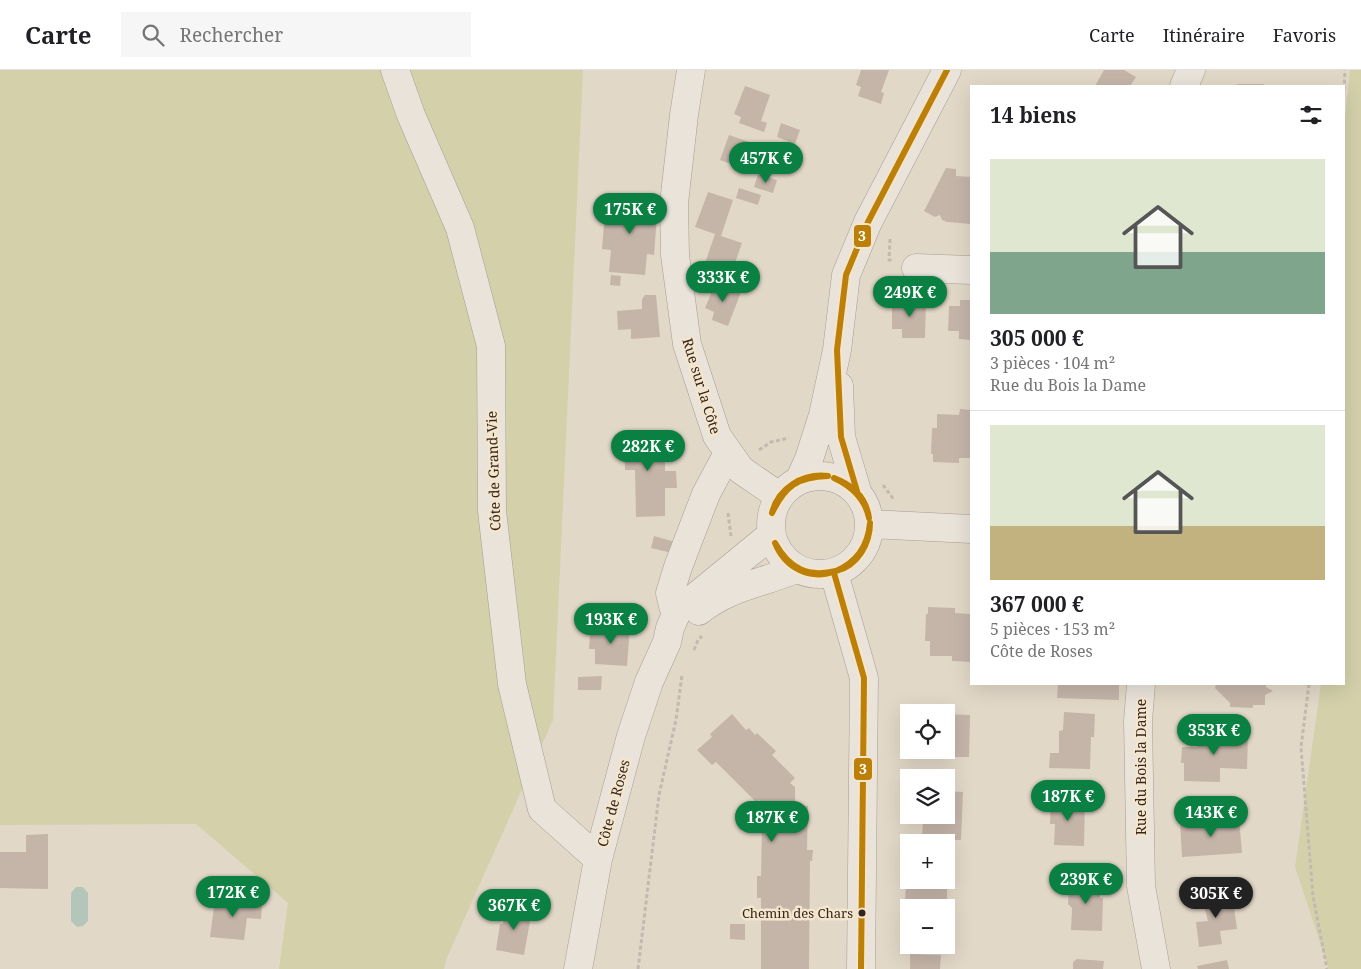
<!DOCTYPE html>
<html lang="fr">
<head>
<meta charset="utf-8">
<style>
	:root { --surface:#fff; --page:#f6f6f6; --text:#202124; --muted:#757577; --line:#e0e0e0; --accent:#0b8043 }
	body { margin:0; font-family:"Noto Serif",serif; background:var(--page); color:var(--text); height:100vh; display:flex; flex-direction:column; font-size:19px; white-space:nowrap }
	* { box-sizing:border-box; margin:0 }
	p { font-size:16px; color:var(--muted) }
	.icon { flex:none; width:28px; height:28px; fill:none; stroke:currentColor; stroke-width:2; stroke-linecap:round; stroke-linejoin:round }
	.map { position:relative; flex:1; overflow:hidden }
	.details { position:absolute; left:970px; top:15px; width:375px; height:600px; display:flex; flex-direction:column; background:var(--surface); border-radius:0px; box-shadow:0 5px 20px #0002 }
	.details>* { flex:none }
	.fabs { position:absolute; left:900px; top:634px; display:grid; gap:10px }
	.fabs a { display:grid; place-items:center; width:55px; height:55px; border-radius:0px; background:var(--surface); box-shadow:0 5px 20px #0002; font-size:25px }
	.price { position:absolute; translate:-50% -42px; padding:0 11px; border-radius:18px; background:var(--accent); color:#fff; font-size:16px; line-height:32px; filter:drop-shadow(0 1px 2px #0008) }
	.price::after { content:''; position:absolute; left:50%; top:30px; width:15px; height:11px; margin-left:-8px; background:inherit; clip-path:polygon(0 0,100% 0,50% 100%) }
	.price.on { background:#222; color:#fff }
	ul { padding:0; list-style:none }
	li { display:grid; align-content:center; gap:10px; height:265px; padding:0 20px }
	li+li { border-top:1px solid var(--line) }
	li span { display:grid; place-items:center; height:155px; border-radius:0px; color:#555 }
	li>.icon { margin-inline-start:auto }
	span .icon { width:90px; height:90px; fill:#fffc; stroke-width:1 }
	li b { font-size:21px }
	h2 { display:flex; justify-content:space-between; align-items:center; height:60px; padding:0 20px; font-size:21px }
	header { display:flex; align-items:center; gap:30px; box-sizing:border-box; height:70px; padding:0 25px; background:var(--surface); border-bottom:1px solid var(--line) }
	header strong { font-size:24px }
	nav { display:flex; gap:28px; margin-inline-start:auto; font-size:18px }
	.search { width:350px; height:45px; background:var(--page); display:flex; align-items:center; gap:12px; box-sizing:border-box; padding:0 18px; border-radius:0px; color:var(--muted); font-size:19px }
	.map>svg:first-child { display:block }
	.green { fill:#d3d0aa }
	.water { fill:#b4c5b9 }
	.building { fill:#c5b5a9 }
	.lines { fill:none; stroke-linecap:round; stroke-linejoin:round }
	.minor-casing { stroke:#a69d92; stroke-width:29 }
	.path { stroke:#c2bab1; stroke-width:3; stroke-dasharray:4 2.5; stroke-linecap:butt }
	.minor { stroke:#e9e3da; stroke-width:28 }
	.bus-1-casing { stroke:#f4e5cd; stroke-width:10 }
	.bus-1 { stroke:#bc7f08; stroke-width:6 }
	.bus-dot { fill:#33251c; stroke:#f4e5cd; stroke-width:2 }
	.labels { text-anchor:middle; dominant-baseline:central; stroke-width:5; stroke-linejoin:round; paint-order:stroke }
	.bus-label { font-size:13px; fill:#33251c; stroke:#f4e5cd; text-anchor:end }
	.street-label { font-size:14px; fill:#33251c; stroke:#f4e5cd }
	.line-badge { stroke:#f4e5cd; stroke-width:2 }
	.badge-label { font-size:14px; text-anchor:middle; font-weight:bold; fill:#fff }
</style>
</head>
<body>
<header>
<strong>Carte</strong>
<div class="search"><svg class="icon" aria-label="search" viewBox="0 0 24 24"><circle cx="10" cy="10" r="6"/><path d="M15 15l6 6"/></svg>Rechercher</div>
<nav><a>Carte</a><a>Itinéraire</a><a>Favoris</a></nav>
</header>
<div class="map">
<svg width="1361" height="899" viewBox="0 0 1361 899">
	<rect width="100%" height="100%" fill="#e2d8c8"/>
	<path class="green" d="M0,0H583L553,650L446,890L444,899H279L288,833L196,754L0,755Z
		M1350,0H1361V899H1329L1295,797L1321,614H1344V57Z"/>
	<path class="water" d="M76,817H83L88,823V851L83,856L77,857L71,851V823Z"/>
	<path class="building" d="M861,0H889L881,22L884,23L881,34L858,26L861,17L856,15Z
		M1104,0H1124L1136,7L1130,16H1095Z
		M1238,14H1264V16H1235Z
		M745,16L770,25L761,51L767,53L764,62L739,53L741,47L734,44Z
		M781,53L800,60L795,74L777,67Z
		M729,65L764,77L757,97L747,94L744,99L720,90Z
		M946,98L956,99V106L971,107V154L947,152L942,150L940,145L935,147L924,141Z
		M758,104L777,110L773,123L754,117Z
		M739,118L761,125L758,135L736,128Z
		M708,122L733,130L721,166L742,173L730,207L703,199L715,164L695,157Z
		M606,129L658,133L654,185L647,184L645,205L609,202L611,180L602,179Z
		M611,205L621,206L620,216L610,215Z
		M716,212L741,222L728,256L712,250L714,242L705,238Z
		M645,225H656L660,267L631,269V259L618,260L617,241L642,239V229Z
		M903,229H926L925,268H902V259H892V234H903Z
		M960,230H971V270L959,269V261H948L949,236H960Z
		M960,339L971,340V388H959V393L933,392V384H931L932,358H937V344L959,345Z
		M651,360V371H665V401H676L677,418H665V446L636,447L635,400H625L624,361Z
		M654,466L675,472L672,483L651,478Z
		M928,537L955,538V543L971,544V592L952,591V586H930V571H925L926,544H928Z
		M597,554L630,557L627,596L595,594V579H589L590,563L597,564Z
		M602,606L601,620H578V607Z
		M1058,614L1119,615V630L1057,628Z
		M1216,614H1266V617L1273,621L1265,625V635H1253V638L1230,637V633L1215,618Z
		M1064,642L1095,644L1094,667H1091L1090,699L1049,698L1050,683H1059V661L1063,660Z
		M732,644L746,660L749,658L755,665L757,663L776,681L772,685L795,708L790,713L795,717V736H808L807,780H813L812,791H810L809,899H761V828H757V806H761L762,757H766V735L759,730L757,733L716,692L712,695L697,680L712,667L710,664Z
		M946,644L970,645L969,687H938V680H946Z
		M1197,662L1248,664L1247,699L1220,698V712L1184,711V693H1181L1182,677H1197Z
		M946,721L963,722L961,770H922L923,747L934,748V745H946Z
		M1051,729L1085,731L1084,776L1054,775L1055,754H1050Z
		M1239,748L1242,783L1182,787L1180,752Z
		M48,764V819L0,818V782H26V765Z
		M911,810H942V815L947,816V838H909V848H904L906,814H911Z
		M1072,810L1100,811V828H1103L1102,861L1071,860L1072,838L1068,834L1069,816Z
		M1232,822L1237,859L1220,861L1222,874L1199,877L1196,852L1208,851L1202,828L1205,825Z
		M215,829L262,834L261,849L247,848L244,870L210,867Z
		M506,836L532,840L524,885L496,880L500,854H503Z
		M730,854H745V870L730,869Z
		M910,884L941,885L940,899H910Z
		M1077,889L1104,891L1103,899H1073V892Z
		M1227,890L1229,899H1198L1197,896Z"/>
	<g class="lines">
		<g class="minor-casing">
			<path id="minor" d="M395,0L411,45L460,158L491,276L492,441L512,614L542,739L598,789
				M691,0L684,45L674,133L675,185L687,274L717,366L741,400L779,426
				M1184,16L1191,0
				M916,198L971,200
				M839,316L841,367L857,421
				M771 455a49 49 0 1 1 98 0a49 49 0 1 1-98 0Z
				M800,409L809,389L823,345L837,280L846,205L868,152L947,0
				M870,454L971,459
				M834,503L864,608L861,899
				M699,541C728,517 763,513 796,499
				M677,542L673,536L670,523L678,497L706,424L728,383
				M1141,614L1138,651L1141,816L1156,899
				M578,899L598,789L631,666L649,612L667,572L670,558L677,542L771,465"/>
		</g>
		<path class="path" d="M1344,20L1345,0
			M890,169L889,190H892
			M759,380L771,372L789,368
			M883,415L894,430
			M728,443L731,466
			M694,580L698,570L702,566
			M1309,614L1301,677L1313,826L1327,899
			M638,899L659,725L676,650L682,605"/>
		<use href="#minor" class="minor"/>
		<g class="bus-1-casing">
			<path id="bus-1" d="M834,408C853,415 866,427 869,448
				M834,408C851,416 865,428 869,448
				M857,421L841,367L837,280L846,205L868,152L947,0
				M772,443C778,418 803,403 828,406
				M772,443C785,416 797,407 828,406
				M775,473C789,498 807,508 836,501
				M775,473C785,498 810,511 836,501
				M836,501C857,492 868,475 870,453
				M836,501C858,496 870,473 870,453
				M834,503L864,608L861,899"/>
		</g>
		<use href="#bus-1" class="bus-1"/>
	</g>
	<circle class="bus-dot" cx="862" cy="843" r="4.5"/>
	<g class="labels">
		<g class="bus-label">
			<text x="853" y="843">Chemin des Chars</text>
		</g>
		<g class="street-label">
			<text transform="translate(702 316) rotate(73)">Rue sur la Côte</text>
			<text transform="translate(493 401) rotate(-92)">Côte de Grand-Vie</text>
			<text transform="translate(1140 697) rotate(-90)">Rue du Bois la Dame</text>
			<text transform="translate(613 733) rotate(-75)">Côte de Roses</text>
		</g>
	</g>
	<g class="line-badge">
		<rect x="853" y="154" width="19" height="24" rx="5" fill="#bc7f08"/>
		<rect x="853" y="687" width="20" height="24" rx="5" fill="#bc7f08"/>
	</g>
	<g class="badge-label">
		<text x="862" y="171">3</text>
		<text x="863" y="704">3</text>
	</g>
</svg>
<div class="fabs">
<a><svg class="icon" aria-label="locate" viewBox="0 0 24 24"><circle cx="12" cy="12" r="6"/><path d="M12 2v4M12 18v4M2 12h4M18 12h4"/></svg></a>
<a><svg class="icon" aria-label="layers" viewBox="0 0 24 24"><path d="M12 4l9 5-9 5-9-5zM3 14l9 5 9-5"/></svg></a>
<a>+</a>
<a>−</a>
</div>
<b class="price" style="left:766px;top:114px">457K €</b>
<b class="price" style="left:630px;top:165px">175K €</b>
<b class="price" style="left:723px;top:233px">333K €</b>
<b class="price" style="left:910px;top:248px">249K €</b>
<b class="price" style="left:648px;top:402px">282K €</b>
<b class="price" style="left:611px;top:575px">193K €</b>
<b class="price" style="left:1214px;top:686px">353K €</b>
<b class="price" style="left:1068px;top:752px">187K €</b>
<b class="price" style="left:1211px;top:768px">143K €</b>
<b class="price" style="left:772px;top:773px">187K €</b>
<b class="price" style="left:1086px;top:835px">239K €</b>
<b class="price" style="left:233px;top:848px">172K €</b>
<b class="price on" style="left:1216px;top:849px">305K €</b>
<b class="price" style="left:514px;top:861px">367K €</b>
<section class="details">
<h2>14 biens<svg class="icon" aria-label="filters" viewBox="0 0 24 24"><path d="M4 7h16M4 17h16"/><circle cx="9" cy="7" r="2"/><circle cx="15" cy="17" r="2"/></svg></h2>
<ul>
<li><span style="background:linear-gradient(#dfe7d0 60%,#7fa58c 0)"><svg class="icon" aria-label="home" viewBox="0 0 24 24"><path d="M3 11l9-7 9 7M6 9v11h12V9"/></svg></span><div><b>305 000 €</b><p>3 pièces · 104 m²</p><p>Rue du Bois la Dame</p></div></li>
<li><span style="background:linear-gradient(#dfe7d0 65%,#c2b280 0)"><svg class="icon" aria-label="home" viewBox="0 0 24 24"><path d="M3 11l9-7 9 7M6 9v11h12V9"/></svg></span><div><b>367 000 €</b><p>5 pièces · 153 m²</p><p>Côte de Roses</p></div></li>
</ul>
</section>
</div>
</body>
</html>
